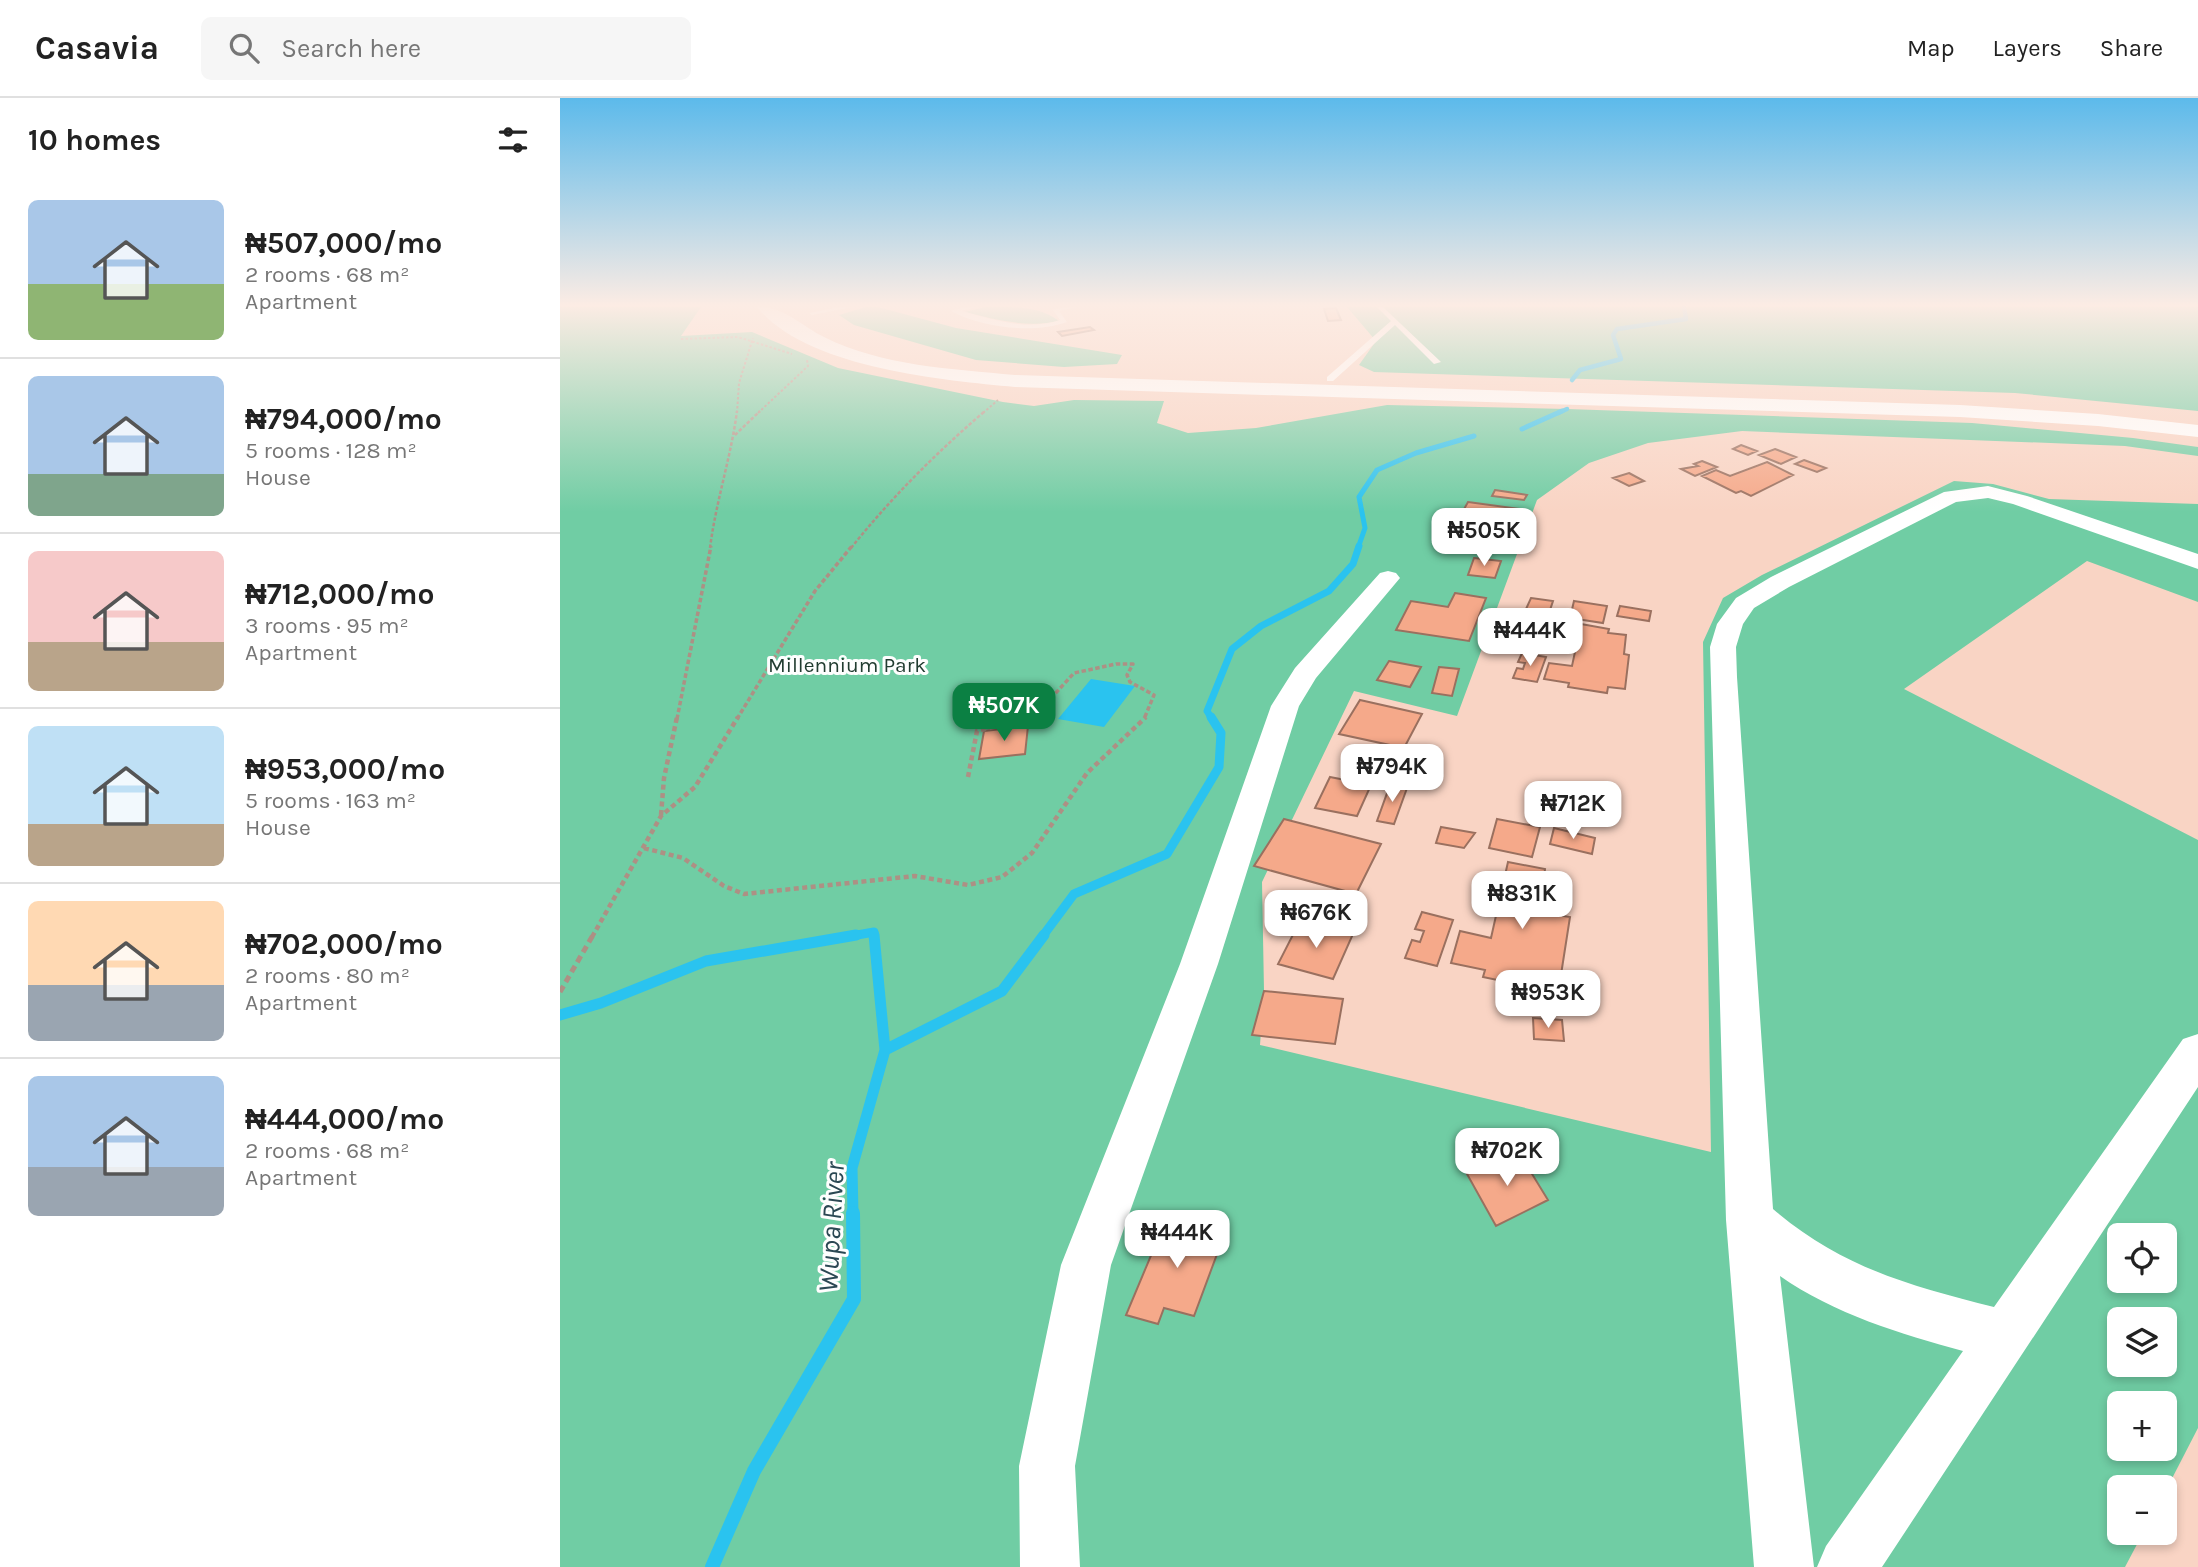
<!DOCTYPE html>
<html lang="en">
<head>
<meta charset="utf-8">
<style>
	:root { --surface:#fff; --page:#f6f6f6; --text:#222; --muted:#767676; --line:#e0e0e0; --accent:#0b8043 }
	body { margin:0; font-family:Karla,sans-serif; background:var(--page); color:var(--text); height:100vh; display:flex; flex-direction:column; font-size:26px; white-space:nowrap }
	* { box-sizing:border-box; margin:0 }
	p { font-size:23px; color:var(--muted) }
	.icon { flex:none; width:38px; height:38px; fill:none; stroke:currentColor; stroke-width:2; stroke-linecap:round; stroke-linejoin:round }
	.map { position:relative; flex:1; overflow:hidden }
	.sheet { display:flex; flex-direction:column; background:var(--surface); width:560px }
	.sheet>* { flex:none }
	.controls { position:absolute; left:1547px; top:1125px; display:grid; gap:14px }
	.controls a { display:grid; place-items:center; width:70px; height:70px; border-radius:10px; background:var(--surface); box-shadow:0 4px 10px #0003; font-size:35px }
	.price { position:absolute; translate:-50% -60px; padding:0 16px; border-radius:14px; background:#fff; color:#222; font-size:23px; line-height:46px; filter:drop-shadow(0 2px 4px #0008) }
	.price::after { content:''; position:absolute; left:50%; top:42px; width:21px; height:16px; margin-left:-10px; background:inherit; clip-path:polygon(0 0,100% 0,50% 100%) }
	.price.current { background:var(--accent); color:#fff }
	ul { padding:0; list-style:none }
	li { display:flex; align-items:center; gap:21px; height:175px; padding:0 28px }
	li+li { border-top:2px solid var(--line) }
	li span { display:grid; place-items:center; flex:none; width:196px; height:140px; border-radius:10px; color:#555 }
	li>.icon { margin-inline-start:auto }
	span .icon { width:84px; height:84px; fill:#fffc; stroke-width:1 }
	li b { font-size:30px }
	h2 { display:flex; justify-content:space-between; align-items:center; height:84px; padding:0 28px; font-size:30px }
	header { display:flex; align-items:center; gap:42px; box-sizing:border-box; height:98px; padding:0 35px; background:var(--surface); border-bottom:2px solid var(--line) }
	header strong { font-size:33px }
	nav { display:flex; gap:38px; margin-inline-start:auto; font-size:24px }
	.search { width:490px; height:63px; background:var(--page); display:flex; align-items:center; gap:18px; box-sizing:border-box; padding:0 24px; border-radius:10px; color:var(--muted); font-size:26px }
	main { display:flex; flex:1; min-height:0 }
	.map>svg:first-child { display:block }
	.green { fill:#70cda4; fill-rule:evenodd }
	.water { fill:#2ac3ef }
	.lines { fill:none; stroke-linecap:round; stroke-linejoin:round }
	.stream-far5 { stroke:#2ac3ef; stroke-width:4.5 }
	.stream-far4 { stroke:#2ac3ef; stroke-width:5 }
	.stream-far3 { stroke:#2ac3ef; stroke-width:7 }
	.stream-far2 { stroke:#2ac3ef; stroke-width:9 }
	.stream-far1 { stroke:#2ac3ef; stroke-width:11 }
	.stream { stroke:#2ac3ef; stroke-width:14 }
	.building { fill:#f5a98a; stroke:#9a705f; stroke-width:2 }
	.path-far4 { stroke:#ad9084; stroke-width:2; stroke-dasharray:2.5 2; stroke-linecap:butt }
	.path-far3 { stroke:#ad9084; stroke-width:2.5; stroke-dasharray:3.5 2; stroke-linecap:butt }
	.path-far2 { stroke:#ad9084; stroke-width:3.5; stroke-dasharray:4.5 2.5; stroke-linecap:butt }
	.path-far1 { stroke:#ad9084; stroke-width:4.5; stroke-dasharray:5 3.5; stroke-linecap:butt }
	.path { stroke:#ad9084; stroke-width:5; stroke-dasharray:7 4.5; stroke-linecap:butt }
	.lane { fill:#fff; fill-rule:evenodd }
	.street { fill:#fff; fill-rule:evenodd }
	.primary { fill:#fff; fill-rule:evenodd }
	.labels { text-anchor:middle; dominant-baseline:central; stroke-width:6; stroke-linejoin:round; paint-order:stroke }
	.park-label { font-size:21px; fill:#223d31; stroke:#fefefe }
	.near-water-label { font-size:28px; font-style:italic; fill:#2b4853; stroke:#fefefe }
</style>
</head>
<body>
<header>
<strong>Casavia</strong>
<div class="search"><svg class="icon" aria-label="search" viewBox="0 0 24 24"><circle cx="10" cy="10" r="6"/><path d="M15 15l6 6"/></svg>Search here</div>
<nav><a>Map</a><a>Layers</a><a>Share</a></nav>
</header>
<main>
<section class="sheet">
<h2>10 homes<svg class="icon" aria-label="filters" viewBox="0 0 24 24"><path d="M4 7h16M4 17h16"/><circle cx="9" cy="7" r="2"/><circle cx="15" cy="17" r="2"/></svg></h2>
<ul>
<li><span style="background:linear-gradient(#a9c7e8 60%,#8fb573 0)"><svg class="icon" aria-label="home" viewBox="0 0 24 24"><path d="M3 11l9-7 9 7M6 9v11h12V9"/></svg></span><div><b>₦507,000/mo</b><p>2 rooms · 68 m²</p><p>Apartment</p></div></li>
<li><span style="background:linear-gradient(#a9c7e8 70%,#7fa58c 0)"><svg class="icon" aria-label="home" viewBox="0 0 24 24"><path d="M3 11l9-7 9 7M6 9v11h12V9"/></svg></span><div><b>₦794,000/mo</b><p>5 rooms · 128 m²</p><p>House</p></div></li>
<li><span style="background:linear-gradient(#f6c9c9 65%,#b9a48a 0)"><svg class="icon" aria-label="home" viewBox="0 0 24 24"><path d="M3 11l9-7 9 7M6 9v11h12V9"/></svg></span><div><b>₦712,000/mo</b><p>3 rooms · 95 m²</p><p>Apartment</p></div></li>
<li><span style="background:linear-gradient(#bfe0f5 70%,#b9a48a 0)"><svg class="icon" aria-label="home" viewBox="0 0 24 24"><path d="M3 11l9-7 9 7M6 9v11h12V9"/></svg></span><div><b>₦953,000/mo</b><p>5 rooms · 163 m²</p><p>House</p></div></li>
<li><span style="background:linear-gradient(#ffd9b3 60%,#9aa5b1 0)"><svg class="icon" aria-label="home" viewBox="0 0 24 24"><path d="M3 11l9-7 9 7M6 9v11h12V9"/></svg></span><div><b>₦702,000/mo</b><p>2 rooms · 80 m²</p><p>Apartment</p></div></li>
<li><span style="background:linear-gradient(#a9c7e8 65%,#9aa5b1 0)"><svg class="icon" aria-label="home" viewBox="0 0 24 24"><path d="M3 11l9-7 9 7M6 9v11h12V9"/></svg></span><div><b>₦444,000/mo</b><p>2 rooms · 68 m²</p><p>Apartment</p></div></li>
</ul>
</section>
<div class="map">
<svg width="1638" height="1469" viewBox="0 0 1638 1469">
	<rect width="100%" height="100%" fill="#f9d4c4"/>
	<path class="green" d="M0,209H141L121,238L192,234L278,270L443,304L474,308L514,302L604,303L597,325L628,335L696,330L827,307L1007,311L1412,325L1573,340L1638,349V358L1565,348L1182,333L1088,345L1029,365L977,402L897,618L794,593L702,784L704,893L700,947L1151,1054L1143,544L1163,500L1202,477L1394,383L1433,386L1489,401L1638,406V504L1527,463L1344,591L1638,742V1330L1605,1394V1390H1559V1435H1583L1565,1469H0ZM1559,1138H1605V1183H1559ZM1559,1222H1605V1267H1559ZM1559,1306H1605V1351H1559Z
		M306,209H318L396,230L562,257L557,266L504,269L416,262L294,227L279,217Z
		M425,209C453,209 477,207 499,223C467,230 437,222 405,214Z
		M787,209H1638V313L1455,295L814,274L799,267L816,243Z"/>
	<path class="water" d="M531,581L575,588L544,629L498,621Z"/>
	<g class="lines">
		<path class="stream-far5" d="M1012,282L1020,272L1061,261L1053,237L1057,231L1126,221L1124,209
			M998,315L1007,311"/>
		<path class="stream-far4" d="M962,331L1002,313
			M798,450L805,430L799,399L817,372L856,355L914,338"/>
		<path class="stream-far3" d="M652,621L647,613L672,551L701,528L769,493L793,466L799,448"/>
		<path class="stream-far2" d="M286,839L314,834V839
			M482,839L514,796L607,756L659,669L661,635L651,619"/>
		<path class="stream-far1" d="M0,917L41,905L146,863L296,837
			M325,952L442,893L484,837
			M293,1116L292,1070L325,952L314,837"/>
		<path class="stream" d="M152,1469L194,1373L294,1201L293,1115"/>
	</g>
	<path class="building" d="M776,210L781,222L768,223L764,211Z
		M530,229L534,232L502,238L498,234Z
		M1181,347L1197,353L1188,357L1173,351Z
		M1215,351L1236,359L1221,366L1199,357Z
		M1244,362L1266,370L1257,374L1235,366Z
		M1142,363L1157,369L1135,378L1121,371L1138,368L1134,366Z
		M1207,364L1233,377L1191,398L1181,393L1176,395L1142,378L1156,372L1170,378Z
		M1069,375L1084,383L1069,388L1053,380Z
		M935,392L967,397L964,402L932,398Z
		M908,404L960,411L948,437L894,429Z
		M914,460L941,463L935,480L908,477Z
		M895,495L926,500L909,543L836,532L851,503L888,509Z
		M971,500L993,503L989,515L966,511Z
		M1014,503L1047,508L1043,525L1010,520Z
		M1060,508L1091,513L1089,523L1057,518Z
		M1021,526L1049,531L1048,535L1066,537L1064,556L1069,557L1065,591L1048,589L1047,595L1008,589L1009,585L984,581L989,565L1012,568Z
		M962,555L986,559L977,584L953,580L957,570L963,571L965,565L958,564Z
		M829,563L861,569L850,589L817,582Z
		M879,569L899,571L892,598L872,595Z
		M800,602L862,616L844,650L779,636Z
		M468,628L465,656L419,661L424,633Z
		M770,679L811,687L797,718L755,710Z
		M830,687L847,690L834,726L817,723Z
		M724,721L821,746L796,796L694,768Z
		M937,721L980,729L972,759L929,750Z
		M881,729L915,735L904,750L876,745Z
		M994,730L1035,740L1032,756L990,746Z
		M948,764L985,771L984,779L1009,784L1003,818L1010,819L1000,883L977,879L975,890L923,879L925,872L891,865L900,833L931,840Z
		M862,814L893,822L877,868L845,860L852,842L860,844L864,833L855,831Z
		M740,823L793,836L773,881L718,866Z
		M704,893L783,901L775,946L692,937Z
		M973,920L1002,922L1004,943L974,941Z
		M958,1053L988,1102L936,1128L907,1076Z
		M608,1117L666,1132L634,1218L604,1210L598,1226L566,1217Z"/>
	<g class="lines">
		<path class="path-far4" d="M121,241L178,239L232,256
			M177,315L179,285L193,240
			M198,315L248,268L247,262
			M423,315L438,302"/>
		<path class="path-far3" d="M175,337L200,313
			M150,450C156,403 171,359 177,313
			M291,450C331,400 376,355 425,313"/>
		<path class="path-far2" d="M117,621L151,448
			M177,621L255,493L292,448
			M472,621L514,575L556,566H573L567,577L570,584L594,597L584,621"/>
		<path class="path-far1" d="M408,679L417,633L476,619
			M101,717L104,680L117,619
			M84,750L123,760L164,788L184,796L355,778L408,787L442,779L472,755L527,675L586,619
			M32,839L101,718L135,689L178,619"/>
		<path class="path" d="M0,894L33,837"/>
		<path class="lane" d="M279,209H292L252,217L249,215Z
			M405,209H416L402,213C434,222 468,233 500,222L492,211L517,209L499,213L507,224C473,236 423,230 391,213Z
			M817,209H823L881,264L874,266L835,227L773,283H767V279L831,223Z"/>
		<path class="street" d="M1428,388L1467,398L1638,456V471L1453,406L1428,400L1396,404L1229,489L1194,510L1183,526L1176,549L1177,579L1213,1111C1281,1169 1350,1188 1434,1209L1623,941L1638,936V989L1322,1469H1257L1266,1448L1403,1253C1341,1236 1274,1216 1220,1178L1254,1469H1194L1166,1122L1150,549L1157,526L1176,500L1211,479L1384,394Z
			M828,473L836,475L840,480L756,580L739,608L658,866L551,1167L515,1368L520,1469H460L459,1368L501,1167L620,866L711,608L735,570L820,475Z"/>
		<path class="primary" d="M197,209C222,207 242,228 264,239C322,268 392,271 455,277L1400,307L1538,316L1638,327V339L1538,328L1400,319L455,289C382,282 246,270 197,209Z"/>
	</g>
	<linearGradient id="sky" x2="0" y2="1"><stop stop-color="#5cbaeb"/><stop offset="0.5" stop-color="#fcece4"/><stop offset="1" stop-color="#fcece4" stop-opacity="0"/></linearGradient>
	<rect width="1638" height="414" fill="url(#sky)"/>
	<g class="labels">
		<g class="park-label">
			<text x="287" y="567">Millennium Park</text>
		</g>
		<g class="near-water-label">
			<text transform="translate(271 1129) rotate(-87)">Wupa River</text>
		</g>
	</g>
</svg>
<div class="controls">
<a><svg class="icon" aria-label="locate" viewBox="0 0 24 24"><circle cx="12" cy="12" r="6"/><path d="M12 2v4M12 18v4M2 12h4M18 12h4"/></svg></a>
<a><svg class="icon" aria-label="layers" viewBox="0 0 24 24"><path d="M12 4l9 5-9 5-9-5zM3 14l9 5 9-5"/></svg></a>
<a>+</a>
<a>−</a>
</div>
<b class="price" style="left:924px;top:470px">₦505K</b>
<b class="price" style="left:970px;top:570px">₦444K</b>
<b class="price current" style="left:444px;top:645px">₦507K</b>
<b class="price" style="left:832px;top:706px">₦794K</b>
<b class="price" style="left:1013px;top:743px">₦712K</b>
<b class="price" style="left:962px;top:833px">₦831K</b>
<b class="price" style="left:756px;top:852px">₦676K</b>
<b class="price" style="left:988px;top:932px">₦953K</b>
<b class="price" style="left:947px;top:1090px">₦702K</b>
<b class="price" style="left:617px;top:1172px">₦444K</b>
</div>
</main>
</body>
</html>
